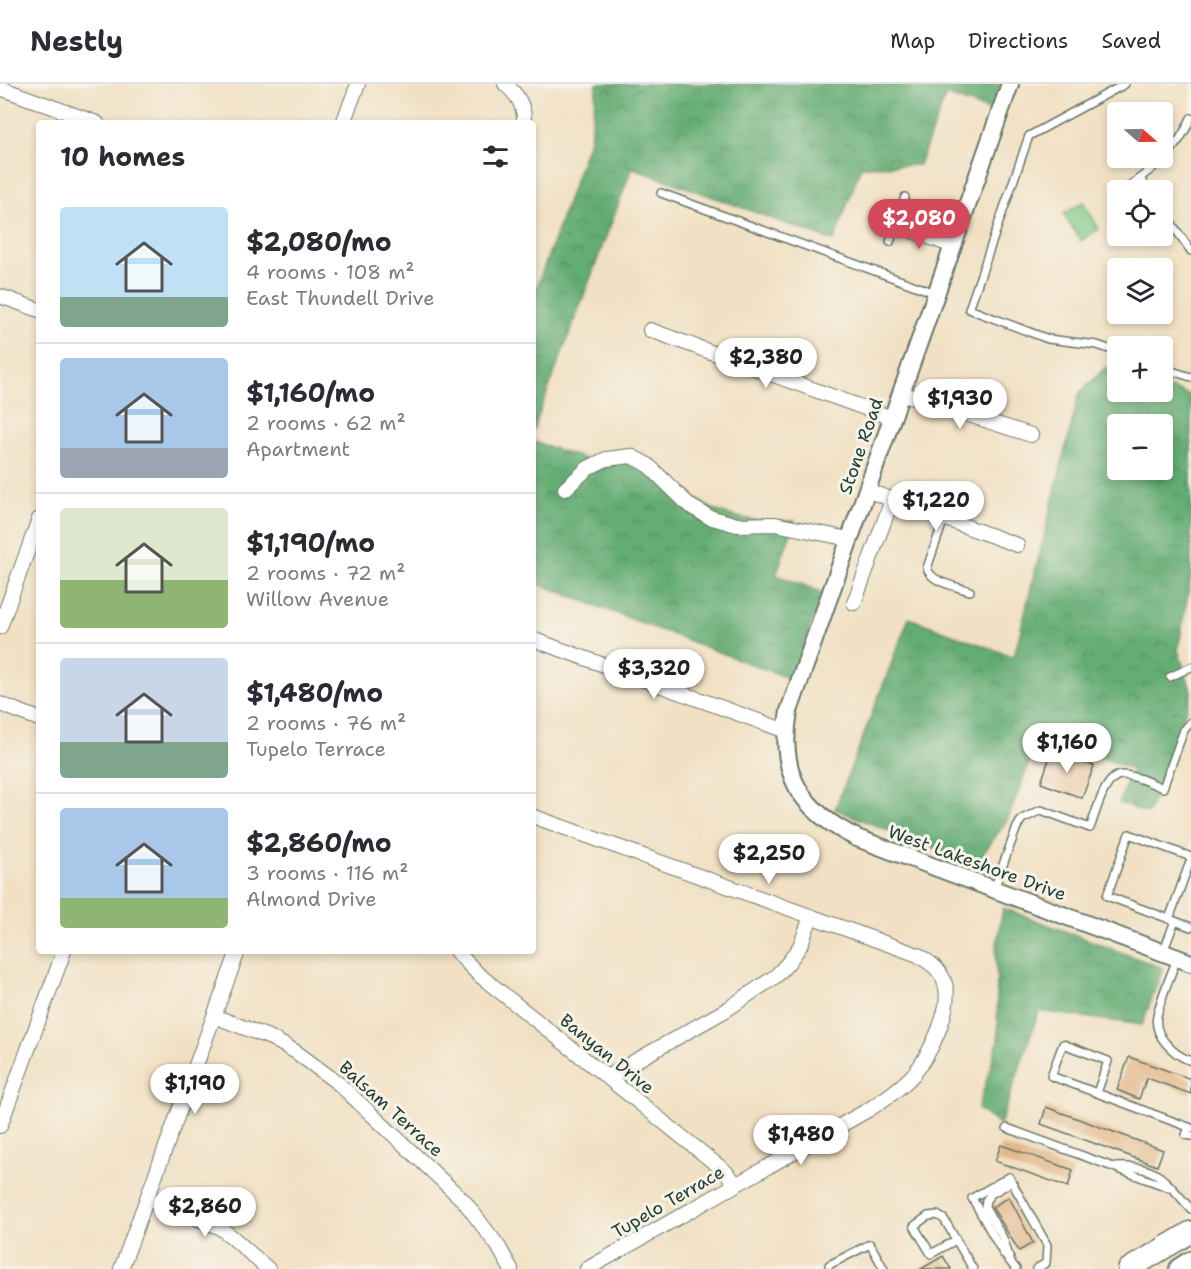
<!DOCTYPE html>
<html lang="en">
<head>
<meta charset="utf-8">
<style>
	:root { --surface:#fff; --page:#f7f7f7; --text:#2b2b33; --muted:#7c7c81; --line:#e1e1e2; --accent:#d1495b }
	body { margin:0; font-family:"Shantell Sans",sans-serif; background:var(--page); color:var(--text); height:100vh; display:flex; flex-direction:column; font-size:22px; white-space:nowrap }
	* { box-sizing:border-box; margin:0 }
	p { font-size:20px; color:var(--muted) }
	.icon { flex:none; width:33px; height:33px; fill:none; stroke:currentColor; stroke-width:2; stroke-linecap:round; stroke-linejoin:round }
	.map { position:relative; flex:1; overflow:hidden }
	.side { position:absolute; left:36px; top:36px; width:500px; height:834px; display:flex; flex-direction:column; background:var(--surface); border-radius:6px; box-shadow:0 3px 9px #0003 }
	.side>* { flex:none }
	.needle { width:39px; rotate:110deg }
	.controls { position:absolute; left:1107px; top:18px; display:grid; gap:12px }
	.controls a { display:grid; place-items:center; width:66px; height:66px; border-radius:6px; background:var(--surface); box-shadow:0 3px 9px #0003; font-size:30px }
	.price { position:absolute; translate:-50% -51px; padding:0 14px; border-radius:21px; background:#fff; color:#222; font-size:20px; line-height:39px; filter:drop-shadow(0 2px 3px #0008) }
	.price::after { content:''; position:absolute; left:50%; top:36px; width:18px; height:14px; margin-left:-9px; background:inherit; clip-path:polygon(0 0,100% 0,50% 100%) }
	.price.selected { background:var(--accent); color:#fff }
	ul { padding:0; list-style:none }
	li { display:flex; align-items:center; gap:18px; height:150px; padding:0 24px }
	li+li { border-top:2px solid var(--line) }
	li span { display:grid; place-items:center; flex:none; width:168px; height:120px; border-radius:6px; color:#555 }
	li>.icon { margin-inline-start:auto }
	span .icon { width:72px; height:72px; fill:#fffc; stroke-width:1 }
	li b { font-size:26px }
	h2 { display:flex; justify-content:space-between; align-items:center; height:72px; padding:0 24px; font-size:26px }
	header { display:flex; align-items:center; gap:36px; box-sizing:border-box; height:84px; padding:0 30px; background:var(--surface); border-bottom:2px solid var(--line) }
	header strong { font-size:28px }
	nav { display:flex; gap:33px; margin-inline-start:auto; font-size:21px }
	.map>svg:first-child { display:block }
	.forest { fill:url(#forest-crowns); stroke:#427454; stroke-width:1.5; fill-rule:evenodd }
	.garden { fill:#7bc786; stroke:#4d825d; stroke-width:1.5 }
	.building { fill:#e4b88b }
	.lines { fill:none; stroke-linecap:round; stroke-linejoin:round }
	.service-casing { stroke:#687666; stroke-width:10 }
	.minor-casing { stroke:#687666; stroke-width:16 }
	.tertiary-casing { stroke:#687666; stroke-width:20 }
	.primary-casing { stroke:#687666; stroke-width:24 }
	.service { stroke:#fff; stroke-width:7 }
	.minor { stroke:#fff; stroke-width:14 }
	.tertiary { stroke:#fff; stroke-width:16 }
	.primary { stroke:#fff; stroke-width:21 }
	.labels { text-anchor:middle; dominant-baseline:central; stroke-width:6; stroke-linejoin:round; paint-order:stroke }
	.street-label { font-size:18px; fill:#1f3d34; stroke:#f7f3e8 }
</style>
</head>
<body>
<header>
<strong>Nestly</strong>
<nav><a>Map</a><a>Directions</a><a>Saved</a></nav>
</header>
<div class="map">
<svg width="1191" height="1185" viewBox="0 0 1191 1185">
	<defs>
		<pattern id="forest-crowns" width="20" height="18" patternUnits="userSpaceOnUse" patternTransform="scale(1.5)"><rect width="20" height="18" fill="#64ac73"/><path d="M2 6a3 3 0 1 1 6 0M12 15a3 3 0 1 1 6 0" fill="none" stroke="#528d5f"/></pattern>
	</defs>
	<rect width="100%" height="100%" fill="#f7f3e8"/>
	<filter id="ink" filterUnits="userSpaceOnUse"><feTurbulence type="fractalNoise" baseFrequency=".0167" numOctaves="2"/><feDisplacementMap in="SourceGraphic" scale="12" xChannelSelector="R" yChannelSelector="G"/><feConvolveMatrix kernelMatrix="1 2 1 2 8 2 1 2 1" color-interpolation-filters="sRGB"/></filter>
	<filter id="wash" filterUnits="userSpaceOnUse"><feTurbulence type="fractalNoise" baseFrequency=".008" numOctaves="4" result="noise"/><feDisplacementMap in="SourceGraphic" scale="24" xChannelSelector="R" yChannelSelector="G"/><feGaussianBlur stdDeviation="1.35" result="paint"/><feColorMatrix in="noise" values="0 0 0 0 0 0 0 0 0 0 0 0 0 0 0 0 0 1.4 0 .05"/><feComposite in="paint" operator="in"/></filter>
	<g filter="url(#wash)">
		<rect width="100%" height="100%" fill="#f1e0c3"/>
		<path class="forest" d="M597,0H1001L991,27L946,11L919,81L861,82L834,157L625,81L632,84L533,346V214L590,54Z
			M1106,283L1117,287L1118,308H1162L1163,302L1191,311V492L1178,566L1191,606V612L1148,729L1119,719L1132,685L1040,650L1008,735L975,781L835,725L909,534L1014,573L1079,310ZM1118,340H1162V386H1118Z
			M532,357L591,377C599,374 608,368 617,367C655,364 676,404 705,421C734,438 764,437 795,437L776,491L822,508L793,596L533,498Z
			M1003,824L1163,884L1142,941L1039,927L1000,1041L978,1025L998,958L996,867Z"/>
		<path class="garden" d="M1083,118L1099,145L1081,157L1064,130Z"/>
		<g id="blocks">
			<path class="building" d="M1052,666L1094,682L1082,714L1041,699Z
				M1129,973L1191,995V1010L1147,994L1139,1015L1117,1006Z
				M1046,1023L1163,1066L1157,1082L1041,1040Z
				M1001,1061L1073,1086L1068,1103L995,1077Z
				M1009,1113L1033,1159L1019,1167L992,1123Z
				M943,1172L951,1185H921Z"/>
		</g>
	</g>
	<g filter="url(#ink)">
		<use href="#blocks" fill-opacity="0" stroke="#687666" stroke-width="1.5"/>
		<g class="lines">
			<g class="service-casing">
				<path id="service" d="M1140,94L1148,106
					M1123,106C1152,86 1177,68 1191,34
					M661,109L935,209
					M1162,126L1191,167
					M899,132L905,113
					M890,158L896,141
					M1118,268L1097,261L1048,255L969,225L1029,52L1125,0
					M1162,284L1191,293
					M944,435L927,484C931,499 956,502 970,507
					M1170,593L1191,583
					M1191,773L1129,750L1107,812L1191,843
					M994,805L1017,743L1022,735L1041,726L1090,744C1096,730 1104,691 1122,691C1136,691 1150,699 1163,704L1184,646L1191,638
					M1169,835L1191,775
					M1163,868L1175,837
					M1177,874C1171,892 1161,912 1157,932C1153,952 1174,971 1191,977
					M1097,1009L1108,977L1063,960L1051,992L1191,1044
					M1189,1043L1186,1051L1191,1052
					M1007,1044L1173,1105
					M1116,1083C1159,1081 1164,1096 1191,1125
					M956,1156L931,1170L914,1142L928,1132L937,1131L944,1135L973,1185
					M1010,1175L1003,1154L985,1123L986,1116L991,1110L1012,1098
					M829,1181L870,1160L884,1185
					M1016,1185L1003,1169L972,1114L1009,1093L1047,1161L1046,1179L1036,1185"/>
			</g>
			<g class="minor-casing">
				<path id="minor" d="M505,0C517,10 525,23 524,39
					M0,4L97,39
					M343,39L358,0
					M953,162L896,141L899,132L956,153
					M0,212L39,226
					M650,246L892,334
					M901,309L1031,351
					M565,405L588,384L606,375L631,372L648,381L690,422L709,433L737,441L775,440L849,455
					M866,406L1017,461
					M854,519L892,416
					M0,543L39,435
					M532,555L786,647
					M0,620L39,635
					M532,732L918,871C929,878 939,884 944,897C955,922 928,977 909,995C897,1007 882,1017 868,1026L587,1185
					M456,867L478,890L726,1088L736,1100
					M214,932L271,954L296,968L339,1000L464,1117L498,1162L511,1185
					M607,993L726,926L776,892L788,879L800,862L811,833
					M0,1042L64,867
					M147,1115L219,1143L232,1153L268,1185
					M121,1185L238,867"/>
			</g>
			<g class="tertiary-casing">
				<path id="tertiary" d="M1010,0L789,627C778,690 800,726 857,754L1191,879"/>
			</g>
			<g class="primary-casing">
				<path id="primary" d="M1129,1185L1191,1148
					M1180,1185L1191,1178"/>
			</g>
			<use href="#service" class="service"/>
			<use href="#minor" class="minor"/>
			<use href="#tertiary" class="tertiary"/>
			<use href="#primary" class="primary"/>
		</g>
	</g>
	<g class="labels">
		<g class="street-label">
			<text transform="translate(861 362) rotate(-71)">Stone Road</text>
			<text transform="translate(977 779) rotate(20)">West Lakeshore Drive</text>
			<text transform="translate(607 970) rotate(39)">Banyan Drive</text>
			<text transform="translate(391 1025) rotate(42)">Balsam Terrace</text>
			<text transform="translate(668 1118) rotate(-30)">Tupelo Terrace</text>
		</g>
	</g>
</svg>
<div class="controls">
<a><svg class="needle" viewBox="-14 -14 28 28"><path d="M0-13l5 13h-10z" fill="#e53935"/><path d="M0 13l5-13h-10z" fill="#7c7c81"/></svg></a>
<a><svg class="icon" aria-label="locate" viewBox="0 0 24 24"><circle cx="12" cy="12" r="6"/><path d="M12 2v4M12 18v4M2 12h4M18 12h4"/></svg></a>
<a><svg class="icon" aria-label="layers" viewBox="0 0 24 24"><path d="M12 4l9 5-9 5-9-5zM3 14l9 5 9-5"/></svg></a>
<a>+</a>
<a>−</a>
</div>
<b class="price selected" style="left:919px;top:166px">$2,080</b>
<b class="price" style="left:766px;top:305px">$2,380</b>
<b class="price" style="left:960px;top:346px">$1,930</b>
<b class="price" style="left:936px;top:448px">$1,220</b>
<b class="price" style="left:654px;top:616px">$3,320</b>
<b class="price" style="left:1067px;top:690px">$1,160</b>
<b class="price" style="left:769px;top:801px">$2,250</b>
<b class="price" style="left:195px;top:1031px">$1,190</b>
<b class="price" style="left:801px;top:1082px">$1,480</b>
<b class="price" style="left:205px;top:1154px">$2,860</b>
<section class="side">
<h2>10 homes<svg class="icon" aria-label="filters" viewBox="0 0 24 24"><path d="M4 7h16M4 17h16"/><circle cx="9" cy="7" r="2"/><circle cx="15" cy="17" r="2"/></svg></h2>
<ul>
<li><span style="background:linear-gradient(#bfe0f5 75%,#7fa58c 0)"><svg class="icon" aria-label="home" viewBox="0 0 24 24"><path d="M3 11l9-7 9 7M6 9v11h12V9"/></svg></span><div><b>$2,080/mo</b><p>4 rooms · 108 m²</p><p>East Thundell Drive</p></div></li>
<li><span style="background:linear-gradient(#a9c7e8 75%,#9aa5b1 0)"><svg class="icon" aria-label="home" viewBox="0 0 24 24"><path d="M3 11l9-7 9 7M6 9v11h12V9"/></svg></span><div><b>$1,160/mo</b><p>2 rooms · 62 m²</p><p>Apartment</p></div></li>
<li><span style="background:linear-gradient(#dfe7d0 60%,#8fb573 0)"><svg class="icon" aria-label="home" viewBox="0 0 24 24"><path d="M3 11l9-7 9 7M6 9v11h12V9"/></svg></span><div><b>$1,190/mo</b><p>2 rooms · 72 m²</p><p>Willow Avenue</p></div></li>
<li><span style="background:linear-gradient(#c9d6e8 70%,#7fa58c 0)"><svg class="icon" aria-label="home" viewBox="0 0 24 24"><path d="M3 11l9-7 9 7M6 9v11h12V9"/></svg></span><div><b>$1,480/mo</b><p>2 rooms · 76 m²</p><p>Tupelo Terrace</p></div></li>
<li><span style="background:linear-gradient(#a9c7e8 75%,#8fb573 0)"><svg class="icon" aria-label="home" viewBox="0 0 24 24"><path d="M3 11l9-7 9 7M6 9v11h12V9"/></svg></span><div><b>$2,860/mo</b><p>3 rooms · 116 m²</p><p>Almond Drive</p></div></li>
</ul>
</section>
</div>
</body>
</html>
